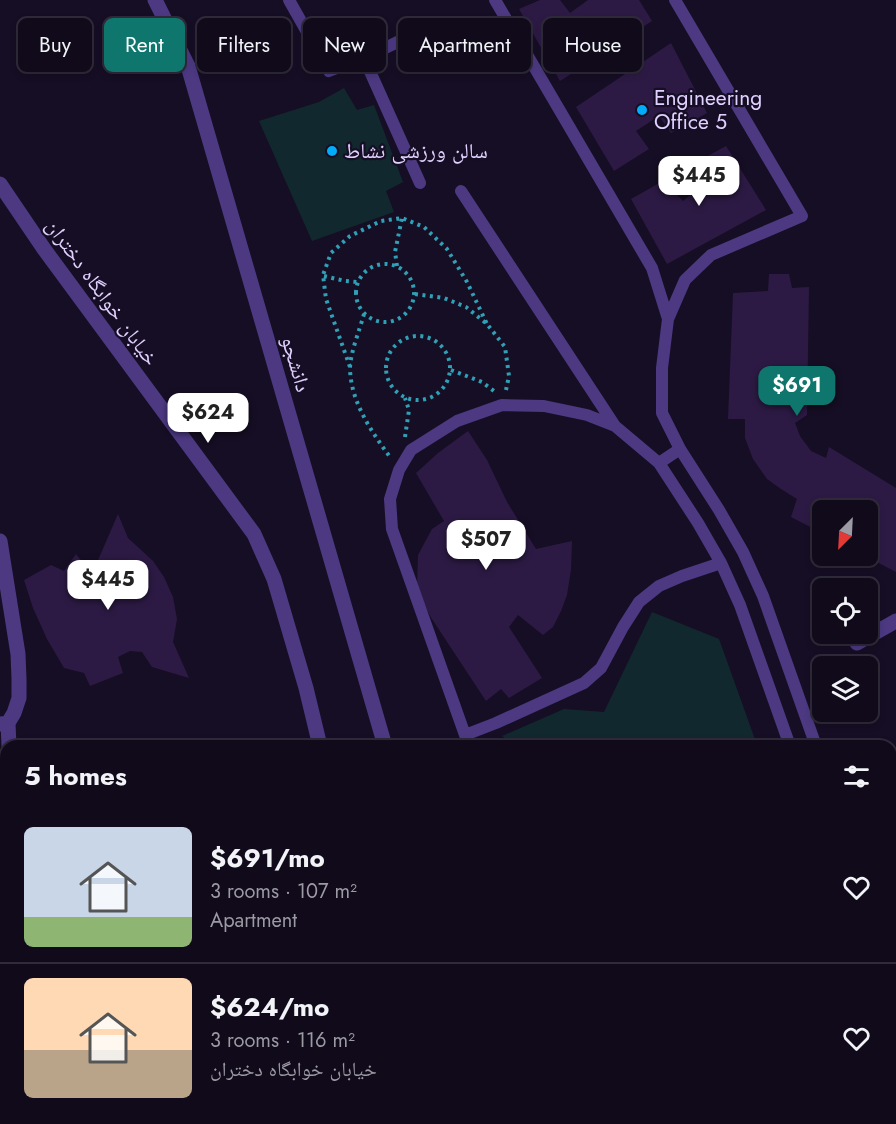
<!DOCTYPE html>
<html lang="en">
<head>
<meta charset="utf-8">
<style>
	:root { --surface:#100a1b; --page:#191324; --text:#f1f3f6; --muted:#9c9aa3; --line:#302b3a; --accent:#0f766e }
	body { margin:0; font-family:Jost,"Noto Naskh Arabic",sans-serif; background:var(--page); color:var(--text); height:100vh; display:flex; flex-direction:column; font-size:22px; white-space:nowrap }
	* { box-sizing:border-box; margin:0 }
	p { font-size:20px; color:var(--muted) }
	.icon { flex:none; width:33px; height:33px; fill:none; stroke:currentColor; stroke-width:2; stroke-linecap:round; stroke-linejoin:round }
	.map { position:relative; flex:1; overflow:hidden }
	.side { position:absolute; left:0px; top:740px; width:897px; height:386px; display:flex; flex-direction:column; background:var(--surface); border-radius:18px 18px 0 0; box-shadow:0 3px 9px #0003,0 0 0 2px var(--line) }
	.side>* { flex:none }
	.guide { position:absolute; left:18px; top:18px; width:861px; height:54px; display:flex; gap:12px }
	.needle { width:39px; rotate:204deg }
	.controls { position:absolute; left:812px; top:500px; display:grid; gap:12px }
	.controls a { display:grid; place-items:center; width:66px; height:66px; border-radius:9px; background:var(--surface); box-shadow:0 3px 9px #0003,0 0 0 2px var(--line); font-size:30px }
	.price { position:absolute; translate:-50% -51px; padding:0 14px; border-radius:12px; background:#fff; color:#222; font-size:20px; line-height:39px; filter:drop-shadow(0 2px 3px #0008) }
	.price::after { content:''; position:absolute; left:50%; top:36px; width:18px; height:14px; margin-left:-9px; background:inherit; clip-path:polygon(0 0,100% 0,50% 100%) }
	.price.on { background:var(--accent); color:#fff }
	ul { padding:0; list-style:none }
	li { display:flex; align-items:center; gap:18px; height:150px; padding:0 24px }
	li+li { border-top:2px solid var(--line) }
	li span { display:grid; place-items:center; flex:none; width:168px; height:120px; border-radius:9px; color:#555 }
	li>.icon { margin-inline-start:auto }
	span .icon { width:72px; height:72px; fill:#fffc; stroke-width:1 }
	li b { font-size:26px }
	h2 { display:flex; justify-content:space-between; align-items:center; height:72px; padding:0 24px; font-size:26px }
	.chip { padding:0 21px; border-radius:9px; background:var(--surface); box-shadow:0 3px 9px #0003,0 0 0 2px var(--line); font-size:21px; line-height:54px }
	.chip.on { background:var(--accent); color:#fff }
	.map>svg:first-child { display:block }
	.green { fill:#11292e }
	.building { fill:#2c1a44 }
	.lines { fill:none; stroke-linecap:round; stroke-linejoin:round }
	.path { stroke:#2fa0b5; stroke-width:4; stroke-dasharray:3 4.5; stroke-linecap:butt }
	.service { stroke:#4c3982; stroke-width:12 }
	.minor { stroke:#4c3982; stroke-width:15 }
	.tertiary { stroke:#4c3982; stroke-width:15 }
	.poi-dot { fill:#01adfb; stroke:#160e24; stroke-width:2 }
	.labels { text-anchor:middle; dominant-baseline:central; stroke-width:4.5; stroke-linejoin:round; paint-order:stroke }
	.poi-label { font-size:21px; fill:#e0d1ff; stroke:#160e24; text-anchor:start }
	.street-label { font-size:21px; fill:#e0d1ff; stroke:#160e24 }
</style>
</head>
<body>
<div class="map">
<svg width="896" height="1124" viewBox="0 0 896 1124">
	<rect width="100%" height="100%" fill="#160e24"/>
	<path class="green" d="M344,88L357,110L374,105L403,182L386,191L394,212L312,241L259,121L319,102Z
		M652,612L719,639L757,745L515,746L502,736L564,709L604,712Z
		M507,1119H620L612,1124H507Z
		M786,1119H889L890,1124H788Z"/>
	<path class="building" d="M540,0H560L570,13L588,0H639L652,21L560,81L519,9Z
		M671,43L707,113L671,133L659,116L636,131L649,149L614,171L576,107Z
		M726,146L766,210L667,264L631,199L663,181L683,201L700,187L693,164Z
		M769,274H789L792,288L809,287L807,415L795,423L800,436L811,451L826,458L829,447L896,488V572L867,557V510H822V533L791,517L797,499L781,489L767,479L753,459L745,438V419H728L733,293L768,291Z
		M468,431L487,460L507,502L536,549L572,541L571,570L567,595L561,611L553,627L543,635L518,615L509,627L542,678L509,698L501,689L486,701L430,616L417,588L418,555L432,529L444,521L416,473L438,453Z
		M118,514L128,538L153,561L164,577L173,597L177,619L173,642L189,678L152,667L142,652L130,651L118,657L123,673L90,686L84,673L64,668L47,639L33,608L24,580L51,565L64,571L76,554L92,574Z"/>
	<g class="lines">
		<path class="path" d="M356 293a29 29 0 1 1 58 0a29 29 0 1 1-58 0Z
			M397,266L395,252L402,218
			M324,276L345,281L358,282
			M415,294L444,298L466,307L487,324L505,347L509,376L506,390
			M364,314C360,329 350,353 350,369C351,402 371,431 390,457
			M386 368a32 32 0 1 1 64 0a32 32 0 1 1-64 0Z
			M350,367L326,299L323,275L331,253L350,236L381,221L402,218L424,227L447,249L467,282L487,324
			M451,370L482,382L494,391
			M405,437L409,410L405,398"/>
		<path class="service" d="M289,0L329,71L364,58L420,183
			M495,0L652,268L668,319
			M675,0L802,216L711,255L685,280L668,319L662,368V413L680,449
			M364,58L427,28
			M461,191L615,426
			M659,463L680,449L719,510L743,552L763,596L816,746
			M721,563L682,576L659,586L639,602L623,627L601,668L584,683L496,723L465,735L392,529L390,499L399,470L411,450L457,421L502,405L544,406L587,415L615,426L659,463L698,523L721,563L740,605L790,746
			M891,963L896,978
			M891,1040L896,1054"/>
		<path class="minor" d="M0,184L44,249L254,534L274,579L306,688L320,746
			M0,541L18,654L19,679V698L14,713L8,723L0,724
			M857,643L896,621
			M8,723L9,746
			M25,1119V1124
			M395,1124V1119"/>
		<path class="tertiary" d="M155,0L188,66L385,746
			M464,1119V1124
			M485,1119L486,1124"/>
	</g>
	<g class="poi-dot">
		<circle cx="642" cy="110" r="6"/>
		<circle cx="332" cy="151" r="6"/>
	</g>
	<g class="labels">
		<g class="poi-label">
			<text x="654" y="98">Engineering<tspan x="654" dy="24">Office 5</tspan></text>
			<text x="344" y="151">سالن ورزشی نشاط</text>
		</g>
		<g class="street-label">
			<text transform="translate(102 292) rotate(54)">خیابان خوابگاه دختران</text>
			<text transform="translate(296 364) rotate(74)">دانشجو</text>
		</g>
	</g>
</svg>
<div class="controls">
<a><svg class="needle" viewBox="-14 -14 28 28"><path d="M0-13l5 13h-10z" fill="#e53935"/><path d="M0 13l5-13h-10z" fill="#9c9aa3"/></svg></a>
<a><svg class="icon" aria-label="locate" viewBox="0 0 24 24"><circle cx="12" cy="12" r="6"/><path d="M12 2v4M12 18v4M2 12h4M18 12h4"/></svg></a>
<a><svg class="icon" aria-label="layers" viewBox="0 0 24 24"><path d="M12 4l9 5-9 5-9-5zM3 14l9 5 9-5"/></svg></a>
</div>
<b class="price" style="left:699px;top:207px">$445</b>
<b class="price on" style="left:797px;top:417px">$691</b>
<b class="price" style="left:208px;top:444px">$624</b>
<b class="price" style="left:486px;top:571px">$507</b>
<b class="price" style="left:108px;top:611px">$445</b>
<div class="guide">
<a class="chip">Buy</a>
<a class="chip on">Rent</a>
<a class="chip">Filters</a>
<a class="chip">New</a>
<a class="chip">Apartment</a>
<a class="chip">House</a>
</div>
<section class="side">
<h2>5 homes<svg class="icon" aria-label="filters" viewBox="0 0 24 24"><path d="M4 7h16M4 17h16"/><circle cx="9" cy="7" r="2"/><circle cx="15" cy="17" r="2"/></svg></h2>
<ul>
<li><span style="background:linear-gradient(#c9d6e8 75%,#8fb573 0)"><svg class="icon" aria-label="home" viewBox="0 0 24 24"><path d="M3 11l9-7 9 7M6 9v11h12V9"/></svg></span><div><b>$691/mo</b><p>3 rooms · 107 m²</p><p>Apartment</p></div><svg class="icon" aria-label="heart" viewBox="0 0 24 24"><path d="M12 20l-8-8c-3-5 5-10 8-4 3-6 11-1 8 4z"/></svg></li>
<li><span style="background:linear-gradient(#ffd9b3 60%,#b9a48a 0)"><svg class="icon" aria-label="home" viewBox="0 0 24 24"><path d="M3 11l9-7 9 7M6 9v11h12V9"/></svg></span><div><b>$624/mo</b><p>3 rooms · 116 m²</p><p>خیابان خوابگاه دختران</p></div><svg class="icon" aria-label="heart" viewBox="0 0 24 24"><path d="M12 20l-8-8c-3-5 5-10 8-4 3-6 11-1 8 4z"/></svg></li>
</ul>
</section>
</div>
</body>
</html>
